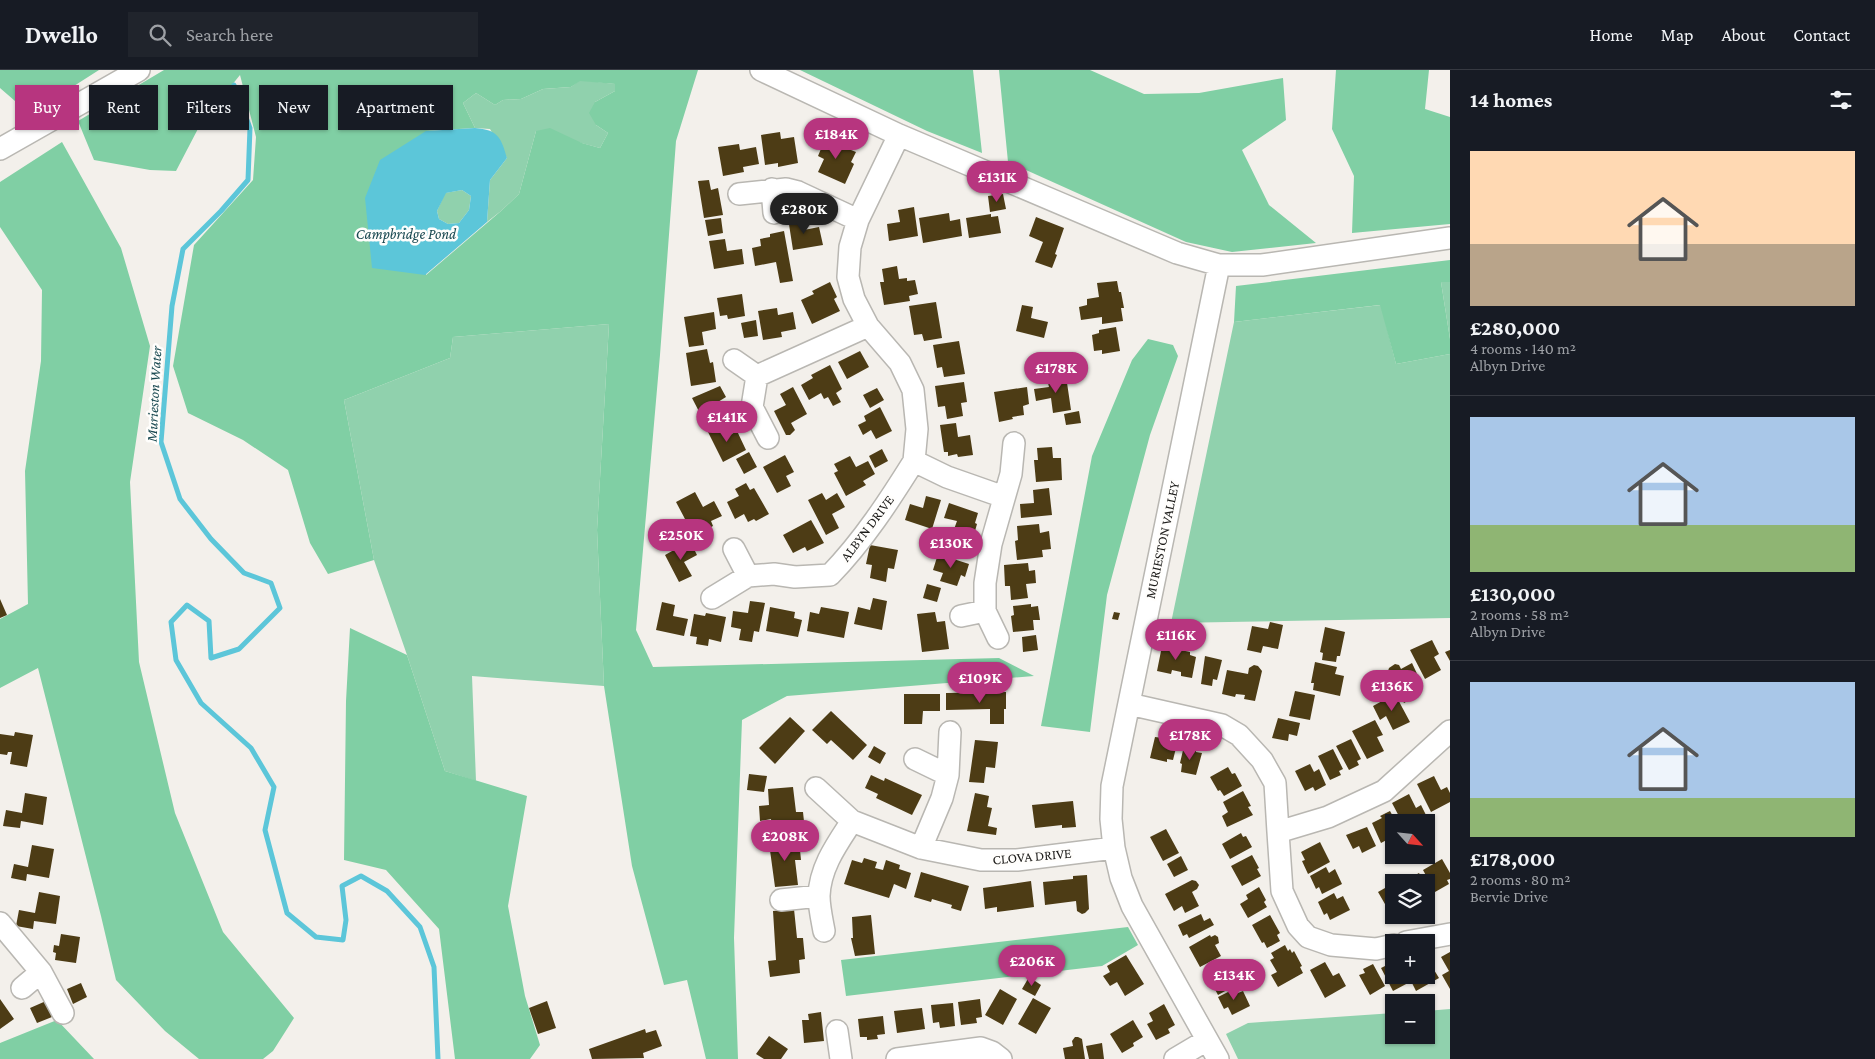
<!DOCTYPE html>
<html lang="en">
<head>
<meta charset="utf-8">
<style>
	:root { --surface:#171b24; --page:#20242c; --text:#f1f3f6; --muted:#9ea1a6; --line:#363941; --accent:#b7357f }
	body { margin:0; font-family:"Crimson Pro",serif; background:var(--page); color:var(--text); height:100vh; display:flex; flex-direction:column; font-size:19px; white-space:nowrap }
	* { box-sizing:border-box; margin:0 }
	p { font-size:16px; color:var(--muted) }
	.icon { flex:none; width:28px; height:28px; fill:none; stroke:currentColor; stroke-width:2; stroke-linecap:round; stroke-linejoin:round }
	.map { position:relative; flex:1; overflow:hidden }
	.drawer { display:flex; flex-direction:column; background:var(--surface); width:425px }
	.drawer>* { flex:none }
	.hud { position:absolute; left:15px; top:15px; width:475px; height:45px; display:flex; gap:10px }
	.needle { width:32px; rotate:117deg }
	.fabs { position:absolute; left:1385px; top:744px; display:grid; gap:10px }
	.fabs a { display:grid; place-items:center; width:50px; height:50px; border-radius:0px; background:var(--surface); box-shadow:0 1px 4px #0004; font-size:25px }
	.price { position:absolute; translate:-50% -42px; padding:0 11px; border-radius:18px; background:var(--accent); color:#fff; font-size:16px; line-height:32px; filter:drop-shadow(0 1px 2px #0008) }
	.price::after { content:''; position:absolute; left:50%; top:30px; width:15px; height:11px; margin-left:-8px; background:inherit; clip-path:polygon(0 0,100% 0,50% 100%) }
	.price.active { background:#222; color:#fff }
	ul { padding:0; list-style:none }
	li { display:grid; align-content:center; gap:10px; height:265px; padding:0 20px }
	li+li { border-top:1px solid var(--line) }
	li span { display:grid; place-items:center; height:155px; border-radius:0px; color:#555 }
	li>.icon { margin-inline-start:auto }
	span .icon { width:90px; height:90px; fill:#fffc; stroke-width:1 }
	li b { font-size:21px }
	h2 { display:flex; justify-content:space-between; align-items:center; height:60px; padding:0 20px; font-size:21px }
	.chip { padding:0 18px; border-radius:0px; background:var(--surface); box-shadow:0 1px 4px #0004; font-size:18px; line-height:45px }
	.chip.active { background:var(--accent); color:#fff }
	header { display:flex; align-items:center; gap:30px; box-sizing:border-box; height:70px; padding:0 25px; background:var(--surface); border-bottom:1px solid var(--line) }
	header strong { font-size:24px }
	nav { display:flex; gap:28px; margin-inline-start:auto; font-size:18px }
	.search { width:350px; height:45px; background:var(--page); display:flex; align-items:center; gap:12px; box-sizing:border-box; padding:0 18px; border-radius:0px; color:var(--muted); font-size:19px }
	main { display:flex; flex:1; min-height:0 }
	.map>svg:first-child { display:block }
	.green { fill:#90d1ad }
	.forest { fill:#80cfa4; fill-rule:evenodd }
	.water { fill:#5cc6d9; fill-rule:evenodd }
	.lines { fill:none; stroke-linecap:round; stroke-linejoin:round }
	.stream { stroke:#5cc6d9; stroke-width:5 }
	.building { fill:#4d3c15 }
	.minor-casing { stroke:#b9b7b2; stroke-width:24 }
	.minor { stroke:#fff; stroke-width:21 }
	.labels { text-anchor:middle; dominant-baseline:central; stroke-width:5; stroke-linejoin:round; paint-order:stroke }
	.street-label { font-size:14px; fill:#1e1d1b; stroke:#fffefc }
	.water-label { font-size:15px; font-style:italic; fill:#1a4951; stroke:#fffefc }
</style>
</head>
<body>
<header>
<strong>Dwello</strong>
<div class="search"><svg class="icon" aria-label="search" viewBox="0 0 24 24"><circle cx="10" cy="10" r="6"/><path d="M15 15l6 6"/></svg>Search here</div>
<nav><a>Home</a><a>Map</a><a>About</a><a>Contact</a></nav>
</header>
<main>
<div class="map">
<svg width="1450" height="989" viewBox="0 0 1450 989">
	<rect width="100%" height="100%" fill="#f3f0eb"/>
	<path class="green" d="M580,10L615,14V21L595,32L596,55L608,63L600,78L536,61L519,124L501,141L487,152L490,110L507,88L490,59L475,58L463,33L476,23L495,35L503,30L521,29L543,19L571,17Z
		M462,120L471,126L469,140L459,153L448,154L439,149L437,141L445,123Z
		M1441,212H1450V269Z
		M1381,235L1396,294L1450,284V548L1171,553L1234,252Z
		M609,254L597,460L604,616L472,606L476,711L445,701L407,585L374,490L344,330L450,288L453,267Z
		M1450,939V989H1238L1226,964L1248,953L1394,943V965H1426V941Z"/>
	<path class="forest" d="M0,0H99L30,44L0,18Z
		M164,0H698L676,71L660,285L636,560L653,597L999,588L1034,606L787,626L742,650L734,868L738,989H706L687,910L664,915L632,796L604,616L597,460L609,254L453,267L450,288L344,330L374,490L328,504L310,473L288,400L243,370L188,343L173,296L194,175L253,110L256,67L240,5L201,53L176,101L150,100L94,90L78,51ZM580,11L615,14V21L595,32L589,43L596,55L608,63L600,78L582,73L550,58L536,61L519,124L501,141L426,205V61L475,58L463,33L476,23L495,35L503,30L521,29L543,19L571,17Z
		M800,0H973L982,83L927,61Z
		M999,0H1090L1144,24L1199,23L1283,8L1286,50L1242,80L1269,135L1316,173L1232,182L1186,172L1008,92Z
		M1336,0H1429L1425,39L1450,47V154L1352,163L1354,106L1332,59Z
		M62,72L121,178L150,276L130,412L139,592L175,743L223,862L294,948L273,981L263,989H199L165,961L116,910L101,846L38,598L0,618V549L28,534L25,401L41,291L42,220L0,157V112Z
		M1450,190V212H1441L1450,269V284L1396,294L1380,235L1234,252L1236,216Z
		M1148,269L1173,275L1178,286L1150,365L1107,525L1090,662L1041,656L1092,386L1132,290Z
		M350,558L407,585L445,701L527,726L508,836L525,926L540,975L530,989H455L439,859L386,800L344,790L346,631Z
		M1128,857L1138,875L1102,896L846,926L841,890Z
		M57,950L94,989H0V973Z"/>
	<path class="water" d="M475,58C498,60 501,67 507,88L490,110L487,152L425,205L372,198L365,128L380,90L426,61ZM462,120L471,126L469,140L459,153L448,154L439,149L437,141L446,123Z"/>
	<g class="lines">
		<path class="stream" d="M234,15L250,58L248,110L221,141L183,179L172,236L161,372L180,429L211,469L244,503L271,513L280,538L239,579L211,588L209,551L187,535L171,552L176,590L201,633L251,678L274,717L265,760L287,843L316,867L343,870L346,850L342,816L361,806L387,821L420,857L434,897L438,989"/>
	</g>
	<path class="building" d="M780,62L781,69L794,67L798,93L778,97V93L765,95L761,65Z
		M826,67L847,76L846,78L856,82L851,92L854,94L845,114L818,102L824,89L818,86Z
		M739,74L740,80L756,77L759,94L743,97L744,102L723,106L718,77Z
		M709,110L711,120L718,118L723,145L704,148L698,111Z
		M1003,124L1006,139L990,142L988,126Z
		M914,137L918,166L889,171L887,154L900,152L898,140Z
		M949,143L950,151L960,149L962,166L923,173L919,148Z
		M991,144V147L998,146L1001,163L969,168L966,148Z
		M801,146L804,160L819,157L823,175L793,180L788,148Z
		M1036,147L1064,158L1055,184L1057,185L1052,198L1035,192L1043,172L1029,166Z
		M721,148L723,163L708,166L705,150Z
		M784,161L793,211L780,213L776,192L755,196L752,178L761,176L760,169L770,167V164Z
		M725,169L727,181L742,179L744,194L714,199L709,171Z
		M897,196L899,209L907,208V211L915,210L918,224L909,226L910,231L884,235L880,212H884L882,199Z
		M1117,211L1119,222H1121L1124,238H1121L1123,251L1102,254V247L1081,250L1079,237L1087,235V229L1099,227L1097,213Z
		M830,212L837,227L834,229L840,241L812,254L801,230L814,224L812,221Z
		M742,224L745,246L728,249L727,245L720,246L717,228Z
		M936,232L942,268L924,271L922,264L914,265L909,236Z
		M1022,235L1033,237L1031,248L1048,252L1044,268L1016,261Z
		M777,238L778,245L793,242L796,259L781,262L782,267L763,270L758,241Z
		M714,242L716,259L702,262L704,275L689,277L684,247Z
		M756,250L758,266L744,268L741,253Z
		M1116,257L1120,281L1102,284V280L1094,281L1092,265L1099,263V260Z
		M959,271L965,304L944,307L942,297L937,298L933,275Z
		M707,279L710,293L713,292L716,312L691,316L686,283Z
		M860,281L869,297L847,309L838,292Z
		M830,295L842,319L836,323L841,332L833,336L828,327L824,329L821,323L809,330L801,315L813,308L811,305Z
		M1066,306L1071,340L1053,343L1051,328L1036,331L1034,319L1049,317L1047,309Z
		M964,312L967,332L961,333L963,346L947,349L945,336L938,337L935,316Z
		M720,316L726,327L713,335L720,348L706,355L692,328Z
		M793,317L807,344L791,353L795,360L790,365H786L774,341L786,335L780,324Z
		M1027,317L1029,334L1023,336L1024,345L1012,347L1013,349L999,352L994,322Z
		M877,318L884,330L870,338L863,325Z
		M880,337L892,361L876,369L871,360L863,365L858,355L866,351L864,346Z
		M1079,341L1081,353L1066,355L1064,344Z
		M724,353L730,365L737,361L746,380L723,392L708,362Z
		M956,353L958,367L970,365L973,385L958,387L957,384L948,386V382H944L940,355Z
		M1052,377L1053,388H1061L1062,410L1036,412L1034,390H1038L1037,378Z
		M882,379L888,391L875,398L869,386Z
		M749,382L757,397L744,404L736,389Z
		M785,385L794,402L786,406L791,416L777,423L763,397Z
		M850,386L856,397L868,391L875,404L863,411L866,415L846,426L834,403L838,401L834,394Z
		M746,413L750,420L754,418L769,444L756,451L754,449L748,452L744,444L735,449L727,432L739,426L735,419Z
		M1049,418L1052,445L1021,448L1020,434L1034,433L1033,420Z
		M695,422L703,437L714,431L722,446L711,451L713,456L694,466L676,432Z
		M822,423L826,430L837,423L845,437L832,444L839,458L826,465L808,430Z
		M926,426L941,430L932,459L905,450L910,434L923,438Z
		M949,433L978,443L975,453L977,454L973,468L953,462L957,451L944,448Z
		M811,450L824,473L807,481L805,477L793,483L783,465Z
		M1039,454L1040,463L1049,461L1051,479L1042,480L1043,487L1017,490L1015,471L1018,470L1017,456Z
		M690,471L697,485L684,492L692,506L679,512L665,485Z
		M870,475L898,480L894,499L888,498L886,512L870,508L872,495L866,494Z
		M938,484L969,494L965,507L961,505L957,516L940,511L943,503L933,500Z
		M1028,493L1029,501L1035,500L1036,513L1026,514L1028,528L1011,530L1010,516H1005L1004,495Z
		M927,514L941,518L937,532L923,528Z
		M873,528L887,531L882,560L854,554L858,537L870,540Z
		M0,529L7,545L0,548Z
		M750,531L765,533L759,562L754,561L752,572L739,570L741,559L731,557L733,541L748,543Z
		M662,532L675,535L673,546L688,549L684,566L656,560Z
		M1031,534V537L1038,536L1040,550H1033L1034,560L1013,562L1011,546L1014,545L1013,536Z
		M770,537L795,542L794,548L802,550L798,567L766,561Z
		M821,537L849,542L844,568L807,561L810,542L819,544Z
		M935,542L937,552L945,551L949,579L922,582L917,544Z
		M1114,542L1120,543L1118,550L1112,549Z
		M706,543L726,547L721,572L709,569L708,576L696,574L697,567L690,566L694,544L705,546Z
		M1270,552L1283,555L1278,579L1263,576L1261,583L1247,580L1252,556L1268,559Z
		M1325,557L1345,562L1340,586H1337L1336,592L1322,590L1323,583L1320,582Z
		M1036,565L1038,580L1023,582L1022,567Z
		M1432,570L1439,584L1434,587L1441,600L1425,609L1410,580Z
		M1163,571L1177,574L1176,579L1190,582V585L1196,587L1192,608L1181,606V602L1172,600L1171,604L1157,601Z
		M1450,580V591L1445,582Z
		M1205,586L1222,590L1217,610L1213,609L1212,616L1201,614Z
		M1315,592L1337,597L1335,604L1344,606L1340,626L1313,620L1314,613H1311Z
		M1412,593L1419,608L1413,611L1420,624L1404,633L1388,601L1389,598L1395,594L1399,595L1401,599Z
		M1254,595L1258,596L1262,601L1255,631L1244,629L1245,625L1236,624L1235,627L1222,624L1227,600L1248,604L1249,598Z
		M1295,621L1315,625L1310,650L1289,646Z
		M1006,622V639H1004V654H990V639L946,640V623Z
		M904,624H940V641H923L922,654H904Z
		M1395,624L1410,652L1393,660L1386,646L1380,650L1373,636Z
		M831,641L867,675L853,690L831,670L827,674L812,660Z
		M790,647L805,661L775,694L759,678Z
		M1278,648L1300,653L1297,666L1289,664L1288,671L1272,668Z
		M1375,650L1383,665L1377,667L1384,681L1367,689L1352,661Z
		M15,662L33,665L27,697L10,694L12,682H8L7,685L0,684V664L14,666Z
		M1155,667L1178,670L1173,690L1167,689V692L1150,688Z
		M1351,669L1361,689L1357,691L1359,695L1349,700L1336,676Z
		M975,670L998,672L995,698L986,697L984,713L969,712Z
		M874,676L886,683L880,694L868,687Z
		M1184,676L1196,679V682L1202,683L1196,705L1181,702L1182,694L1180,693Z
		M1333,679L1343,699L1339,701L1341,705L1330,710L1318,686Z
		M1310,694L1314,702L1319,699L1326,715L1315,721L1313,717L1305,721L1295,701Z
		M1228,697L1232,704L1235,703L1242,716L1224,726L1220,720L1218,721L1210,707Z
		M749,704L767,706L764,722L747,720Z
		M871,705L884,711L885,708L922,725L912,745L876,728L878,724L865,718Z
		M1434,706L1441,720L1447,717L1450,723V732L1431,742L1417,714Z
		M793,717L796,742H803L805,761L772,764L771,749L760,751L759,736L769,735L768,719Z
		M1243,721L1251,736L1248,737L1253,745L1227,757L1222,746L1228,742L1223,732Z
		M25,723L47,727L43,755L21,751L20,758L3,756L6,740L22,743Z
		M975,723L989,726L987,737L992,738L988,756L997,758L996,765L967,761Z
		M1409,724L1416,738L1421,735L1428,749L1421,752H1402L1392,733Z
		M1073,731L1076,757L1062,758V755L1035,758L1032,735Z
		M1390,741L1396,752H1394V766L1381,773L1372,753L1382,748L1380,746Z
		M1367,757L1376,776L1362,783L1359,776L1353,779L1346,765Z
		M1166,759L1179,783L1163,791L1150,767Z
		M1241,763L1243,767L1246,766L1252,777L1230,789L1222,774Z
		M799,770L801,790H795L798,815L775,817L769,773Z
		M1320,772L1330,792L1308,804L1302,791L1305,790L1301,782Z
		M32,775L54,779L49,808L27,804L26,811L11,808L14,794L28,797Z
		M1252,785L1259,798L1257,799L1261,806L1242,816L1231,796Z
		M1181,786L1188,800L1174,807L1167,794Z
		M864,788L877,792L875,798L883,800L886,790L900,795L899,799L911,803L906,819L894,814L889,828L844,814L852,790L862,793Z
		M1442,789L1450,803V809L1447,810L1449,814L1435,822L1423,800Z
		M1326,797L1329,803L1335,799L1342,814L1322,824L1319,817L1316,819L1310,806Z
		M921,802L969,816L961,841L951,838L952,835L932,829L931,832L914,827Z
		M1419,803L1424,812H1402Z
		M1087,805L1089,839L1085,843L1082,844L1077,841L1076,831L1045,835L1043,812L1073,809V806Z
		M1192,810L1196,811L1199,815L1197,819L1192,822L1199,836L1185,843L1182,836L1174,841L1165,824Z
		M1031,811L1034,837L997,842V837L985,839L983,818Z
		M1392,814L1394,818V839L1389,841L1378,822Z
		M1259,817L1266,830L1264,832L1267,837L1248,848L1240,834L1248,829L1246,825Z
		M39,822L60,826L56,854L34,851L33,859L16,856L19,840L35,843Z
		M1334,823L1337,829L1343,826L1350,840L1330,850L1327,843L1324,845L1318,832Z
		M794,839L797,868H803L805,889L799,890L800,903L770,907L768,891L776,890L773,841Z
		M1201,844L1204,851L1210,848L1214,855L1189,868L1187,864L1183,866L1178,855Z
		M871,845L875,884L855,886L851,868H853L852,847Z
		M1270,845L1280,863L1277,865L1280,871L1267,878L1264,872L1262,873L1252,855Z
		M61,864L80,867L76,893L55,890L56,883L53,882L54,875L59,876Z
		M1210,865L1211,867L1215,865L1218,867L1219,873L1215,875L1221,886L1200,897L1189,877Z
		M1285,875L1288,881L1290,879L1292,883L1294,881L1302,896L1300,897L1303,903L1278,917L1271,905L1277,902L1270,890L1274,888L1271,883Z
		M1450,882V919L1442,905L1449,901L1441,887Z
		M1126,885L1144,914L1125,926L1117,912L1110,916L1103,906L1110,902L1107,896Z
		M1233,891L1237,899L1232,901L1234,906L1232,908L1236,915L1218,925L1211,912L1213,910L1208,901Z
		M1325,892L1333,906L1339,903L1346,916L1325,928L1310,900Z
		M1391,893L1394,896V905H1404L1408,913L1393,921L1381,898Z
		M1373,894L1385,916L1370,925L1359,905L1365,903L1363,899Z
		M1431,895L1439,908L1416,921L1408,905H1426V897Z
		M1029,907L1041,915L1035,926L1022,919Z
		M81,913L87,927L73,934L67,919Z
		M1236,918L1238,923L1243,921L1250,936L1232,945L1228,937L1224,939L1218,927Z
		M1000,919L1017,929L1003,955L985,945Z
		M1033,928L1051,938L1036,964L1018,954Z
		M0,929L14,949L0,959Z
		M980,929L982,947L976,948L977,953L961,955L958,932Z
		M46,931L52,947L37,953L30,938Z
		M547,931L556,958L538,964L529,938Z
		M953,933L955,956L940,958L939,952L933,953L931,935Z
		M1164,934L1175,955L1168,959L1170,963L1156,970L1147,954L1153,951L1149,943Z
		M922,938L925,959L897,963L894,941Z
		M821,942L824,971L804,973L802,950H809L808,944Z
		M883,946L885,964L877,965L878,969L867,970V967H860L858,949Z
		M1133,950L1143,967L1133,973L1134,976L1122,983L1110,964Z
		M645,959L646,963L656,960L662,976L643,983L644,988L592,989L589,979Z
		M769,966L788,979L781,989H764L756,984Z
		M1075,967H1078L1082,969L1085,989H1065L1063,978L1073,976L1072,971Z
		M1102,973L1104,989H1089L1086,976Z"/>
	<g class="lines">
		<g class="minor-casing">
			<path id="minor" d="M761,0L899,65L1177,183L1219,195H1262L1450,168
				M899,65L858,150L850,177L848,207L854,229L868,256L900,293L913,320L917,359L914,391L947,407L1004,427
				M0,79L139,0
				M772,119L774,143
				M739,124L786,119L798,122L858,150
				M734,290L757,306
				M768,368L752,337L757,306L868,256
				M734,479L748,506
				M712,528L748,506L774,504L795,507L830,505C863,471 889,431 914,391
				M985,541V513L991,474L1011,404L1014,373
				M961,546L985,541L998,568
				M1129,634L1222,655L1239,665L1262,690L1275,713L1278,762L1328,747L1384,721L1450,661
				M915,689L948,705
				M816,718L852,751L921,778L981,790H1017L1114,778
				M1278,762L1282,821L1298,856L1308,867L1331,875L1376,879L1394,875
				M921,778L942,728L948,705L950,662
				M781,830L819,826
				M0,853L41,902L63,943
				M824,861C822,850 819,837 819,826C820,797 837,774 852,751
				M1406,872L1450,864
				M22,918L41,902
				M837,961L841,989
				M897,989L981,978L992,982L1001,989
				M1175,989L1207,970
				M1218,989L1132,836L1121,808L1114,778L1111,749L1112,716L1219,195"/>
		</g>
		<use href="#minor" class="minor"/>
	</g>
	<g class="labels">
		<g class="street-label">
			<text transform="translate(867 458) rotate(-53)">ALBYN DRIVE</text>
			<text transform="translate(1162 470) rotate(-78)">MURIESTON VALLEY</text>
			<text transform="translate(1032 786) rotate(-5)">CLOVA DRIVE</text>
		</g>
		<g class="water-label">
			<text x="406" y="164">Campbridge Pond</text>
			<text transform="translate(154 324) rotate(-87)">Murieston Water</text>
		</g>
	</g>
</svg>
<div class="fabs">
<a><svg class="needle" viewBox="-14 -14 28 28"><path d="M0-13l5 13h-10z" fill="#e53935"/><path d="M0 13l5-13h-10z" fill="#9ea1a6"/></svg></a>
<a><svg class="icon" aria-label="layers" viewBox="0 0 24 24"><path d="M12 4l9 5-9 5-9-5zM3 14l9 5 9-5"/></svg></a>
<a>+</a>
<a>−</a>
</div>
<b class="price" style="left:836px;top:90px">£184K</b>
<b class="price" style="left:997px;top:133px">£131K</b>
<b class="price active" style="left:804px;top:165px">£280K</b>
<b class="price" style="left:1056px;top:324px">£178K</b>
<b class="price" style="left:727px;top:373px">£141K</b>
<b class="price" style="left:681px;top:491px">£250K</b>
<b class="price" style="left:951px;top:499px">£130K</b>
<b class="price" style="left:1176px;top:591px">£116K</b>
<b class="price" style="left:980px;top:634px">£109K</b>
<b class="price" style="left:1392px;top:642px">£136K</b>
<b class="price" style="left:1190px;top:691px">£178K</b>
<b class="price" style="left:785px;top:792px">£208K</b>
<b class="price" style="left:1032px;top:917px">£206K</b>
<b class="price" style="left:1234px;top:931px">£134K</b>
<div class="hud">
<a class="chip active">Buy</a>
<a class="chip">Rent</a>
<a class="chip">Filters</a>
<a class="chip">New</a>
<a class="chip">Apartment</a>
</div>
</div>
<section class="drawer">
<h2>14 homes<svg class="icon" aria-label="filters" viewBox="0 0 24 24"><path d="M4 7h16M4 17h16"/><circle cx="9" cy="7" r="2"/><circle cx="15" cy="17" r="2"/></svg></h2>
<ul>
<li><span style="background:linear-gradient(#ffd9b3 60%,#b9a48a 0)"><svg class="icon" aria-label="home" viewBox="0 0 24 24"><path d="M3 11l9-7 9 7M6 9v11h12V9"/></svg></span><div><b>£280,000</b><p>4 rooms · 140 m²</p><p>Albyn Drive</p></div></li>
<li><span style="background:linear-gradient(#a9c7e8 70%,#8fb573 0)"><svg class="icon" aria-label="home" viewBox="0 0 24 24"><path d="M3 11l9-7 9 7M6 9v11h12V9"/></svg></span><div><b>£130,000</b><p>2 rooms · 58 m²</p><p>Albyn Drive</p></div></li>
<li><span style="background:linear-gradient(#a9c7e8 75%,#8fb573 0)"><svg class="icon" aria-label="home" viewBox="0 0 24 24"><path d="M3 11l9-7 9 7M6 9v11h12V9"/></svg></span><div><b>£178,000</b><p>2 rooms · 80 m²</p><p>Bervie Drive</p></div></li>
</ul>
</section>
</main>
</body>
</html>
